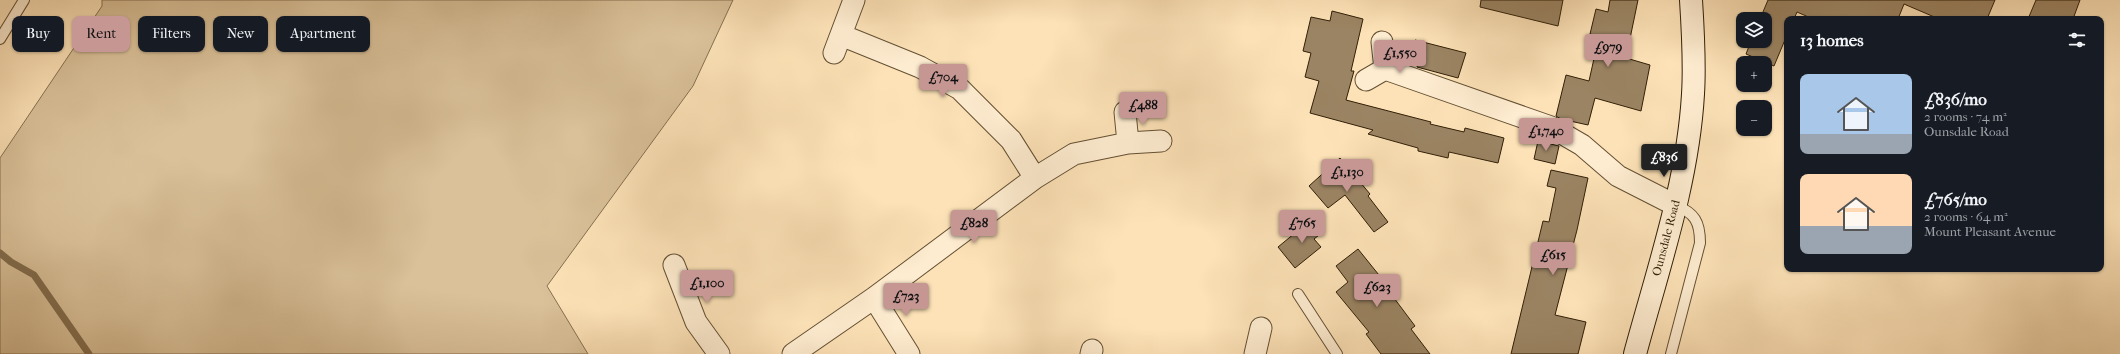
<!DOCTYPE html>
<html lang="en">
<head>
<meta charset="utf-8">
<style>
	:root { --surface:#171b24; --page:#242831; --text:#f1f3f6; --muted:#9ea1a6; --accent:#c59692 }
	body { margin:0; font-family:"IM FELL French Canon",serif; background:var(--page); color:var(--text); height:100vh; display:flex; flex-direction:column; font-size:15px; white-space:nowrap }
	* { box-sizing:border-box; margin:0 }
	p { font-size:13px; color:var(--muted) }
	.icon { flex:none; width:22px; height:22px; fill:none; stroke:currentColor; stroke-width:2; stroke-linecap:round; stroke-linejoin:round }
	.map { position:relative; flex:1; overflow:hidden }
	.sheet { position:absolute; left:1784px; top:16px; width:320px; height:256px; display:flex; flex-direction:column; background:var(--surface); border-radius:8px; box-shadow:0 1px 3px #0004 }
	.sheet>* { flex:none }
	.top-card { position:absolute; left:12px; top:16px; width:380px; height:36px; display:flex; gap:8px }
	.buttons { position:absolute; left:1736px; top:12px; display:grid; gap:8px }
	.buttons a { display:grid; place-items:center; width:36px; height:36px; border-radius:8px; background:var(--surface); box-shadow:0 1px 3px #0004; font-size:20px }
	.price { position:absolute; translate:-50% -34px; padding:0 9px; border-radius:4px; background:var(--accent); color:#111; font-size:13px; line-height:26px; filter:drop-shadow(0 1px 2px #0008) }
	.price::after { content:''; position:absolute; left:50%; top:24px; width:12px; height:9px; margin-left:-6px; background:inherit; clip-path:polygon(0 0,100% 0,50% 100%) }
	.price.current { background:#222; color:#fff }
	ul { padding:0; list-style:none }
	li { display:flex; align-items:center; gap:12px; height:100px; padding:0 16px }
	li span { display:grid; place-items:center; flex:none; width:112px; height:80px; border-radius:8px; color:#555 }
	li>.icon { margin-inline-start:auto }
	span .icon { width:48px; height:48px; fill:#fffc; stroke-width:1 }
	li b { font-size:17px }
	h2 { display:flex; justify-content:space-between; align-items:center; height:48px; padding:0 16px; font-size:17px }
	.tag { padding:0 14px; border-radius:8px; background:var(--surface); box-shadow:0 1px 3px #0004; font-size:14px; line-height:36px }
	.tag.current { background:var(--accent); color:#111 }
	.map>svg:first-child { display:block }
	.green { fill:#dac199; stroke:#867050 }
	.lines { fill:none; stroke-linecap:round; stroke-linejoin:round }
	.stream { stroke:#826c4d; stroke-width:7 }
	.building { fill:#9b8463; stroke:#311f07 }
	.lane-casing { stroke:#645033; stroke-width:12 }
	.street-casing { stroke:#645033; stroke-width:23 }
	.secondary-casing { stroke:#311f07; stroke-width:24 }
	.lane { stroke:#feecd0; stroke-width:10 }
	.street { stroke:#feecd0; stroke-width:21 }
	.secondary { stroke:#feecd0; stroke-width:22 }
	.labels { text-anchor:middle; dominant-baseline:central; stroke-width:3.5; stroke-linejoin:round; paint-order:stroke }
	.street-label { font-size:12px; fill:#311f07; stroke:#feecd0 }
</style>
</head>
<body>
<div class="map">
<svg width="2120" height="354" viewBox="0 0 2120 354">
	<rect width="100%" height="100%" fill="#fde2b7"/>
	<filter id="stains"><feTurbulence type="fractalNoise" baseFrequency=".005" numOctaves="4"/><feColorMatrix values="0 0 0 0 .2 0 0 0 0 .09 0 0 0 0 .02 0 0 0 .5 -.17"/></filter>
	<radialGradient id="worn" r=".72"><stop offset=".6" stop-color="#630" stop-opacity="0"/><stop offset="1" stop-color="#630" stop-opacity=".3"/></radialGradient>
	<path class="green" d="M102,0H733L693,86L547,286L588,354H0V158L102,6Z"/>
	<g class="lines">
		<path class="stream" d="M0,253L11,262L34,275L89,354"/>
	</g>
	<path class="building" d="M1481,0H1563L1558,26L1480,7Z
		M1610,0H1638L1626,58L1650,65L1641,111L1595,98L1588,125L1561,119L1556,116L1566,75L1589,81L1599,36L1590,34L1596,9L1608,12Z
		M1768,0H1995L1987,19H1939L1904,4L1898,19H1813L1797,12L1794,19H1787V35L1774,66L1746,54L1751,41H1765V19H1760Z
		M2036,0H2080L2073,19H2028Z
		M1332,11L1363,19L1351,71H1354L1346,100L1431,122L1430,124L1464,132L1465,128L1504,138L1498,163L1449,152L1448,158L1418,151V148L1368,134L1373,130L1310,113L1319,81L1305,77L1311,53L1303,51L1311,17L1330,21Z
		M1415,40L1466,53L1458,78L1417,67L1419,58L1411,56Z
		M1538,141L1559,146L1555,164L1534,159Z
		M1340,158L1370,194L1368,196L1388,222L1374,232L1345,195L1328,208L1309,186Z
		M1551,170L1588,178L1577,230L1555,315L1586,322L1578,354H1511L1543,221L1549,222L1556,188L1547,186Z
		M1312,219L1323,232L1314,239L1321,247L1295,268L1278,247Z
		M1358,249L1387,285L1385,286L1415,326L1411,329L1430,354H1381L1366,334L1369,332L1336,292L1348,282L1336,266Z"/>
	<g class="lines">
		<g class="lane-casing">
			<path id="lane" d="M0,39L24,0
				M1298,294L1337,354
				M1671,354L1700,243C1700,222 1695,213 1675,205"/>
		</g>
		<g class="street-casing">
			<path id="street" d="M841,35L920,67L960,89L1011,140L1035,178
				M834,53L854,0
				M1385,69L1551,127L1582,145L1618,176L1675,205
				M1366,80L1385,69L1382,42
				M1125,112L1128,143
				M674,265L696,322L719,354
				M874,298L909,354
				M793,354L874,298L1035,178L1074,154L1128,143L1161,141
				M1091,354L1092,350
				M1255,354L1261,328"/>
		</g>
		<g class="secondary-casing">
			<path id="secondary" d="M1635,354C1658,269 1688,182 1693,94C1695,63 1693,31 1691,0"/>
		</g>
		<use href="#lane" class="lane"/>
		<use href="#street" class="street"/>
		<use href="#secondary" class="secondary"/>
	</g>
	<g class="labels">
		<g class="street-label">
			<text transform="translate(1666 238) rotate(-75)">Ounsdale Road</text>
		</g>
	</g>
	<rect width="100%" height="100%" filter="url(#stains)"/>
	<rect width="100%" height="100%" fill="url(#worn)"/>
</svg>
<div class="buttons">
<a><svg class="icon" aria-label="layers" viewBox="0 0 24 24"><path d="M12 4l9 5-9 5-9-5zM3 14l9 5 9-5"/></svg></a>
<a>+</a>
<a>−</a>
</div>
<b class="price" style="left:1608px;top:68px">£979</b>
<b class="price" style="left:1400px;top:74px">£1,550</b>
<b class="price" style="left:943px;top:98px">£704</b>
<b class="price" style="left:1143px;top:126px">£488</b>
<b class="price" style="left:1546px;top:152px">£1,740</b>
<b class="price current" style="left:1664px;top:178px">£836</b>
<b class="price" style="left:1347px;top:193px">£1,130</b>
<b class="price" style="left:974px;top:244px">£828</b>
<b class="price" style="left:1302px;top:244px">£765</b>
<b class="price" style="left:1553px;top:276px">£615</b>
<b class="price" style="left:707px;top:304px">£1,100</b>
<b class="price" style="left:1377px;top:308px">£623</b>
<b class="price" style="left:906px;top:317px">£723</b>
<div class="top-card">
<a class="tag">Buy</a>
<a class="tag current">Rent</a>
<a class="tag">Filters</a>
<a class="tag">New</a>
<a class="tag">Apartment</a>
</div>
<section class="sheet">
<h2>13 homes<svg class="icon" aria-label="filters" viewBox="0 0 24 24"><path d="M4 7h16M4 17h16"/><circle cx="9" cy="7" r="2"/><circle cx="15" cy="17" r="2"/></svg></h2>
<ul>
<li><span style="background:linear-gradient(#a9c7e8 75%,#9aa5b1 0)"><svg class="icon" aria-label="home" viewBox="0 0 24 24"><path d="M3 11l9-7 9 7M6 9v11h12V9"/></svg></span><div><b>£836/mo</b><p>2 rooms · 74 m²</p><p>Ounsdale Road</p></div></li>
<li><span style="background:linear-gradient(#ffd9b3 65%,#9aa5b1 0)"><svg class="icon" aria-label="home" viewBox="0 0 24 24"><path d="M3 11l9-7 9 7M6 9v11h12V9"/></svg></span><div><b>£765/mo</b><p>2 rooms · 64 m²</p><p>Mount Pleasant Avenue</p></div></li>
</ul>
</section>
</div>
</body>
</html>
